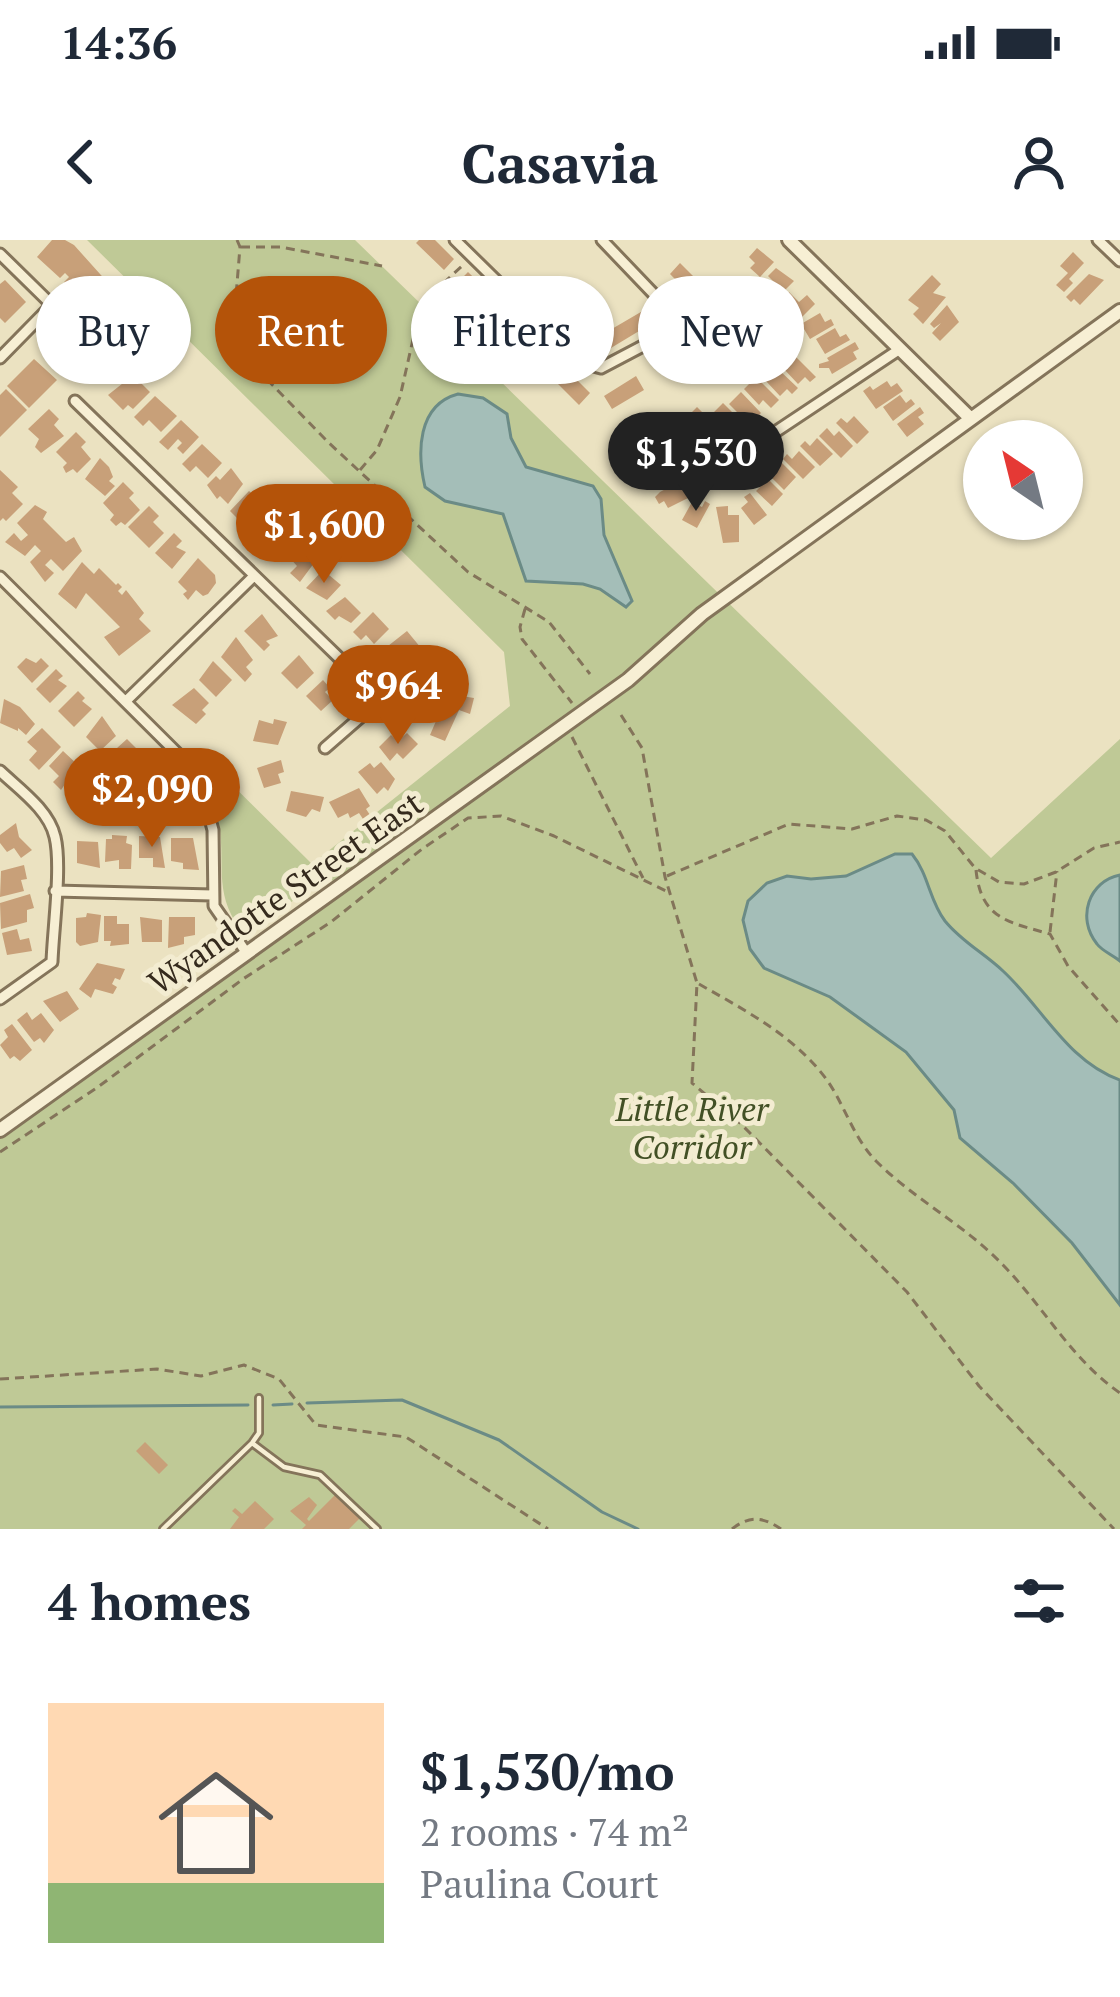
<!DOCTYPE html>
<html lang="en">
<head>
<meta charset="utf-8">
<style>
	:root { --surface:#fff; --page:#f2f2f3; --text:#1f2937; --muted:#747a83; --line:#e0e1e3; --accent:#b45309 }
	body { margin:0; font-family:"PT Serif",serif; background:var(--page); color:var(--text); height:100vh; display:flex; flex-direction:column; font-size:45px; white-space:nowrap }
	* { box-sizing:border-box; margin:0 }
	p { font-size:39px; color:var(--muted) }
	.icon { flex:none; width:66px; height:66px; fill:none; stroke:currentColor; stroke-width:2; stroke-linecap:round; stroke-linejoin:round }
	.map { position:relative; height:1289px; overflow:hidden }
	.sheet { display:flex; flex-direction:column; background:var(--surface); flex:1 }
	.sheet>* { flex:none }
	.banner { position:absolute; left:36px; top:36px; width:1050px; height:108px; display:flex; gap:24px }
	.needle { width:78px; rotate:325deg }
	.buttons { position:absolute; left:963px; top:180px; display:grid; gap:24px }
	.buttons a { display:grid; place-items:center; width:120px; height:120px; border-radius:50%; background:var(--surface); box-shadow:0 3px 9px #0004; font-size:60px }
	.price { position:absolute; translate:-50% -102px; padding:0 27px; border-radius:42px; background:var(--accent); color:#fff; font-size:39px; line-height:78px; filter:drop-shadow(0 3px 6px #0008) }
	.price::after { content:''; position:absolute; left:50%; top:72px; width:36px; height:27px; margin-left:-18px; background:inherit; clip-path:polygon(0 0,100% 0,50% 100%) }
	.price.current { background:#222; color:#fff }
	ul { padding:0; list-style:none }
	li { display:flex; align-items:center; gap:36px; height:300px; padding:0 48px }
	li+li { border-top:3px solid var(--line) }
	li span { display:grid; place-items:center; flex:none; width:336px; height:240px; border-radius:0px; color:#555 }
	li>.icon { margin-inline-start:auto }
	span .icon { width:144px; height:144px; fill:#fffc; stroke-width:1 }
	li b { font-size:51px }
	h2 { display:flex; justify-content:space-between; align-items:center; height:144px; padding:0 48px; font-size:51px }
	.tag { padding:0 42px; border-radius:54px; background:var(--surface); box-shadow:0 3px 9px #0004; font-size:42px; line-height:108px }
	.tag.current { background:var(--accent); color:#fff }
	.status { display:flex; justify-content:space-between; align-items:center; height:84px; padding:0 60px; background:var(--surface); direction:ltr }
	.status svg { height:33px; fill:currentColor }
	header { display:flex; justify-content:space-between; align-items:center; height:156px; padding:0 48px; background:var(--surface); font-size:54px; font-weight:600 }
	.map>svg:first-child { display:block }
	.green { fill:#bfc996 }
	.water { fill:#a4beb8; stroke:#6b8b86; stroke-width:3 }
	.lines { fill:none; stroke-linecap:round; stroke-linejoin:round }
	.stream { stroke:#6b8b86; stroke-width:3 }
	.building { fill:#c8a079 }
	.service-casing { stroke:#84745a; stroke-width:10 }
	.minor-casing { stroke:#84745a; stroke-width:15 }
	.tertiary-casing { stroke:#84745a; stroke-width:18 }
	.path { stroke:#84745a; stroke-width:3; stroke-dasharray:9 6; stroke-linecap:butt }
	.service { stroke:#f7efd4; stroke-width:4.5 }
	.minor { stroke:#f7efd4; stroke-width:9 }
	.tertiary { stroke:#f7efd4; stroke-width:12 }
	.labels { text-anchor:middle; dominant-baseline:central; stroke-width:10; stroke-linejoin:round; paint-order:stroke }
	.street-label { font-size:33px; fill:#352a1d; stroke:#f3ecd1 }
	.park-label { font-size:33px; font-style:italic; fill:#425025; stroke:#f3ecd1 }
</style>
</head>
<body>
<div class="status"><b>14:36</b><svg viewBox="0 0 49 12"><path d="M0 12V9h3v3zM5 12V6h3v6zM10 12V3h3v9zM15 12V0h3v12zM26 1h20v11H26zM47 4h2v5h-2z"/></svg></div>
<header><svg class="icon" aria-label="back" viewBox="0 0 24 24"><path d="M15 5l-7 7 7 7"/></svg>Casavia<svg class="icon" aria-label="person" viewBox="0 0 24 24"><circle cx="12" cy="8" r="4"/><path d="M4 21q1-7 8-7t8 7"/></svg></header>
<div class="map">
<svg width="1120" height="1289" viewBox="0 0 1120 1289">
	<rect width="100%" height="100%" fill="#ebe2c1"/>
	<path class="green" d="M87,0H355L991,618L1120,499V1289H0V890L338,645L328,637L250,690L240,689C212,650 227,622 218,578C213,556 201,537 190,516L197,510L312,624L510,466L504,412Z"/>
	<path class="water" d="M458,154L483,158L507,174L511,198L526,227L593,246L601,259L604,295L632,361L626,367L600,349L583,344L526,341L503,274L445,261L425,247C417,213 417,165 458,154Z
		M895,614H912C929,635 929,660 945,681C962,702 984,713 1003,731C1042,767 1068,822 1120,840V1065L1072,1003L1013,943L960,898L954,870L906,812L830,757L764,728L750,709L743,680L748,661L767,643L787,636L811,639L846,636Z
		M1120,635V721C1113,715 1102,711 1097,704C1076,678 1089,641 1120,635Z"/>
	<g class="lines">
		<path class="stream" d="M307,1163L402,1160L499,1200L602,1272L638,1289
			M273,1165L292,1164
			M0,1167L248,1165"/>
	</g>
	<path class="building" d="M52,0H65L74,5L109,44L88,64L64,42L69,37L65,33L60,38L37,17Z
		M419,0H435L454,19L444,30L416,3Z
		M757,8L774,22L760,37L750,28L755,23L749,17Z
		M1073,12L1084,23L1069,39L1073,43L1064,52L1056,45L1068,33L1060,26Z
		M680,23L725,68L714,79L670,34Z
		M776,28L794,41L779,56L770,47L775,43L768,36Z
		M468,32L513,76L502,88L457,43Z
		M1089,34L1104,40L1080,65L1074,59L1071,62L1066,57Z
		M932,35L941,44L933,53L946,57L923,84L913,74L919,68L908,60Z
		M5,40L26,62L5,83L0,78V44Z
		M789,52L799,62L807,55L815,64L796,83L776,65Z
		M947,65L959,82L940,101L932,93L941,83L934,88L930,84Z
		M646,69L654,82L601,114L593,100Z
		M820,73L825,82L831,79L834,85L810,99L801,84Z
		M78,74L100,96L61,135L41,112Z
		M835,88L840,97L846,94L850,100L825,114L816,99Z
		M710,92L718,105L685,124L678,111Z
		M855,102L859,109L853,112L857,119L832,134L829,128H819V124L829,121L827,118Z
		M546,109L590,153L579,165L534,120Z
		M108,110L128,129L113,144L102,132L96,139L88,131Z
		M795,116L816,137L810,142L805,137L798,144L783,128Z
		M34,119L57,140L29,168L7,146Z
		M777,128L798,148L792,154L787,149L780,156L765,140Z
		M137,132L144,139L140,142L150,152L133,169L128,165L123,170L108,155Z
		M636,136L644,150L612,169L604,156Z
		M756,137L779,160L771,168L763,160L759,165L744,149Z
		M887,141L891,147L897,143L903,151L876,169L863,151L870,146L873,150Z
		M6,149L27,170L0,197V155Z
		M741,152L761,173L756,178L751,173L744,179L729,164Z
		M900,155L906,163L911,159L915,164L893,181L883,167Z
		M155,156L177,176L161,192L149,180L143,186L134,177Z
		M723,163L744,184L738,189L733,184L726,191L711,175Z
		M697,167L717,187L712,193L707,188L700,195L685,179Z
		M920,167L924,173L918,177L924,184L907,197L897,184Z
		M49,169L59,179L54,185L64,196L41,213L35,207L39,199L28,189Z
		M854,176L869,192L857,204L836,183L841,178L847,183Z
		M678,178L699,199L694,204L688,198L681,205L666,190Z
		M181,180L199,197L183,214L177,208L182,203L178,199L168,210L159,202Z
		M827,188L834,196L839,191L853,206L841,218L819,196Z
		M76,192L86,202L81,207L91,219L77,233L73,229L66,233L63,227L67,223L56,212Z
		M817,198L833,214L820,226L800,206L805,201L810,206Z
		M202,204L222,223L208,238L196,226L190,232L182,224Z
		M654,210L677,212L675,223H681L679,234L653,232Z
		M799,211L815,227L803,239L783,219L787,214L792,219Z
		M100,218L109,227L113,237L109,241L115,246L105,256L85,239Z
		M781,222L796,237L784,250L764,230L769,224L774,229Z
		M231,228L243,244L228,264L220,256L217,259L207,245L216,236L220,240Z
		M0,230L18,247L12,253L23,264L6,281L3,278L0,281Z
		M763,234L783,254L772,266L756,251L763,244L758,239Z
		M686,238L690,245L683,249L688,258L668,268L664,261L659,264L655,257L660,252Z
		M123,242L134,253L129,258L140,270L125,285L121,282L116,286L110,280L114,275L103,263Z
		M249,251L270,269L255,284L243,272L237,278L230,271Z
		M750,253L767,275L754,285L741,268L748,262L744,257Z
		M705,261L710,264L697,288L682,280L692,262L702,267Z
		M35,265L47,272L43,279L66,302L74,297L82,311L63,331L51,319L45,325L54,333L45,342L30,322L41,311L35,305L25,316L5,302L14,293L21,301L28,295L17,283Z
		M149,266L159,276L153,282L164,293L149,308L128,287Z
		M728,266V275H739V302L723,303L716,267Z
		M276,273L294,291L279,306L269,296L262,304L253,295Z
		M174,293L182,301L176,307L186,312L172,329L155,313Z
		M301,303L317,319L300,342L290,333L297,326L288,316Z
		M198,318L215,335L216,343L208,354L203,356L196,350L188,360L183,354L187,351L178,342Z
		M82,322L94,334L99,328L116,345L118,343L122,347L118,351L122,355L126,350L144,373L139,379L151,391L119,416L104,397L120,387L86,353L76,369L58,354Z
		M323,330L341,345L327,360L306,348Z
		M345,357L361,373L351,383L339,376L335,380L326,371Z
		M373,372L389,389L374,404L366,395L361,400L353,392Z
		M262,374L278,396L266,401L270,405L264,411L244,391Z
		M407,391L421,408L397,427L389,417L395,413L388,406Z
		M236,397L253,420L246,427L252,434L245,442L221,417Z
		M299,415L314,433L297,449L281,433Z
		M26,418L36,423L41,418L49,426L32,443L17,427Z
		M429,418L436,429L435,445L417,453L409,425Z
		M213,421L232,440L216,457L199,440Z
		M56,429L63,436L58,440L67,446L50,463L36,449Z
		M323,440L330,448L325,452L333,460L321,471L306,456Z
		M194,448L209,463L202,470L206,474L196,484L172,465Z
		M78,451L85,458L82,461L92,469L74,487L58,471Z
		M455,455L474,458L470,474L459,470L445,501L430,495L436,481L430,472L435,459L448,464L451,456Z
		M4,459L20,467L35,484L26,495L18,488V491L0,483Z
		M102,476L116,496L100,511L86,497Z
		M274,479L287,482L278,505L253,501L259,480L273,484Z
		M42,488L61,507L39,530L29,520L37,511L27,502Z
		M407,493L418,504L403,519L397,513L390,521L379,507L391,495L398,501Z
		M127,499L142,514L123,533L107,517Z
		M63,511L78,525L61,550L53,542L59,536L49,526Z
		M149,520L158,529L154,533L164,539L147,555L129,540Z
		M281,520L284,532L278,534L281,543L264,548L257,528Z
		M381,522L395,539L388,551L384,547L377,554L358,532L370,523L374,528Z
		M87,539L99,559L79,573L74,558L67,554Z
		M359,548L370,566L366,569L370,575L363,579L359,573L350,578L348,573L338,578L329,562Z
		M291,551L324,557L320,572L312,569L306,577L286,571Z
		M169,553L173,569L183,565L187,578L158,582L156,569L151,571L147,560Z
		M16,583L19,597L32,610L21,618L14,608L7,612L0,603V595Z
		M112,595L127,596L126,603L132,605L131,629H119V620L105,622L106,599H112Z
		M139,596L160,597L165,628L153,627V618H139Z
		M171,598H193L199,630L183,629V623L171,621Z
		M77,601L98,602L100,628L77,623Z
		M24,625L27,639L21,640L24,651L0,657L1,631Z
		M30,654L34,668L27,670V682L1,689L0,663Z
		M87,673L101,675L98,702L80,706L76,702V678L86,677Z
		M104,676H117V684H129V704L110,706L111,701H104Z
		M140,677L162,680V702H142Z
		M169,677H195V695L184,697V704L168,708Z
		M17,689L20,700L29,698L32,711L7,715L2,693Z
		M97,723L125,729L120,740L115,738L112,744L117,747L113,754L95,749L91,758L79,749Z
		M67,751L79,769L60,782L43,761Z
		M27,772L32,780L41,773L54,790L44,803L40,798L34,802L17,780Z
		M12,784L32,810L20,821L14,816L10,819L0,805L8,797L4,790Z
		M145,1202L168,1225L159,1234L136,1211Z
		M336,1254L360,1278L349,1289H302L306,1285L290,1271L309,1257L317,1265L307,1279L309,1281Z
		M255,1261L274,1279L264,1289H230L239,1277L232,1271L235,1268L242,1274Z"/>
	<g class="lines">
		<g class="service-casing">
			<path id="service" d="M252,1203L284,1227L320,1235L377,1289
				M163,1289L252,1203L259,1193V1158"/>
		</g>
		<g class="minor-casing">
			<path id="minor" d="M455,0L579,122L601,128L658,98L668,85V69L602,0
				M1098,0L1120,21
				M0,14L52,65L0,118
				M75,161L369,447L372,467L325,508
				M721,228L900,109
				M0,337L184,520L203,553L213,590L214,666L246,712
				M127,460L253,337
				M0,531C19,549 49,570 55,597C62,626 53,690 52,722L0,759
				M55,651L212,655"/>
		</g>
		<g class="tertiary-casing">
			<path id="tertiary" d="M789,0L969,177
				M0,890L628,440L702,374L1120,71"/>
		</g>
		<path class="path" d="M237,0L240,7L235,68L239,102L251,123L329,203L468,332L549,382L590,434
			M241,7H280L382,26
			M360,230L377,210L400,157L421,64L463,25
			M525,369L520,387L522,399L572,463
			M621,475L642,508L665,637L697,743L692,843L741,884L907,1052L979,1146L1114,1289
			M572,497L643,638
			M976,630C981,679 1008,682 1050,694L1068,726L1120,785
			M667,636L789,584L852,589L897,576L926,580L945,591L975,628L999,642L1024,644L1056,632L1094,608L1120,602
			M1050,692L1057,631
			M699,744C746,771 797,797 829,843C846,869 854,898 876,921C915,960 965,985 1003,1025C1044,1067 1071,1119 1120,1153
			M0,912L98,847L243,739L331,682L422,609L468,578L501,576L554,596L668,652
			M0,1139L157,1129L201,1136L244,1125L279,1139L316,1185L406,1197L548,1289
			M732,1289C750,1275 763,1277 781,1289"/>
		<use href="#service" class="service"/>
		<use href="#minor" class="minor"/>
		<use href="#tertiary" class="tertiary"/>
	</g>
	<g class="labels">
		<g class="street-label">
			<text transform="translate(285 652) rotate(-35)">Wyandotte Street East</text>
		</g>
		<g class="park-label">
			<text x="692" y="868">Little River<tspan x="692" dy="38">Corridor</tspan></text>
		</g>
	</g>
</svg>
<div class="buttons">
<a><svg class="needle" viewBox="-14 -14 28 28"><path d="M0-13l5 13h-10z" fill="#e53935"/><path d="M0 13l5-13h-10z" fill="#747a83"/></svg></a>
</div>
<b class="price current" style="left:696px;top:274px">$1,530</b>
<b class="price" style="left:324px;top:346px">$1,600</b>
<b class="price" style="left:398px;top:507px">$964</b>
<b class="price" style="left:152px;top:610px">$2,090</b>
<div class="banner">
<a class="tag">Buy</a>
<a class="tag current">Rent</a>
<a class="tag">Filters</a>
<a class="tag">New</a>
</div>
</div>
<section class="sheet">
<h2>4 homes<svg class="icon" aria-label="filters" viewBox="0 0 24 24"><path d="M4 7h16M4 17h16"/><circle cx="9" cy="7" r="2"/><circle cx="15" cy="17" r="2"/></svg></h2>
<ul>
<li><span style="background:linear-gradient(#ffd9b3 75%,#8fb573 0)"><svg class="icon" aria-label="home" viewBox="0 0 24 24"><path d="M3 11l9-7 9 7M6 9v11h12V9"/></svg></span><div><b>$1,530/mo</b><p>2 rooms · 74 m²</p><p>Paulina Court</p></div></li>
</ul>
</section>
</body>
</html>
